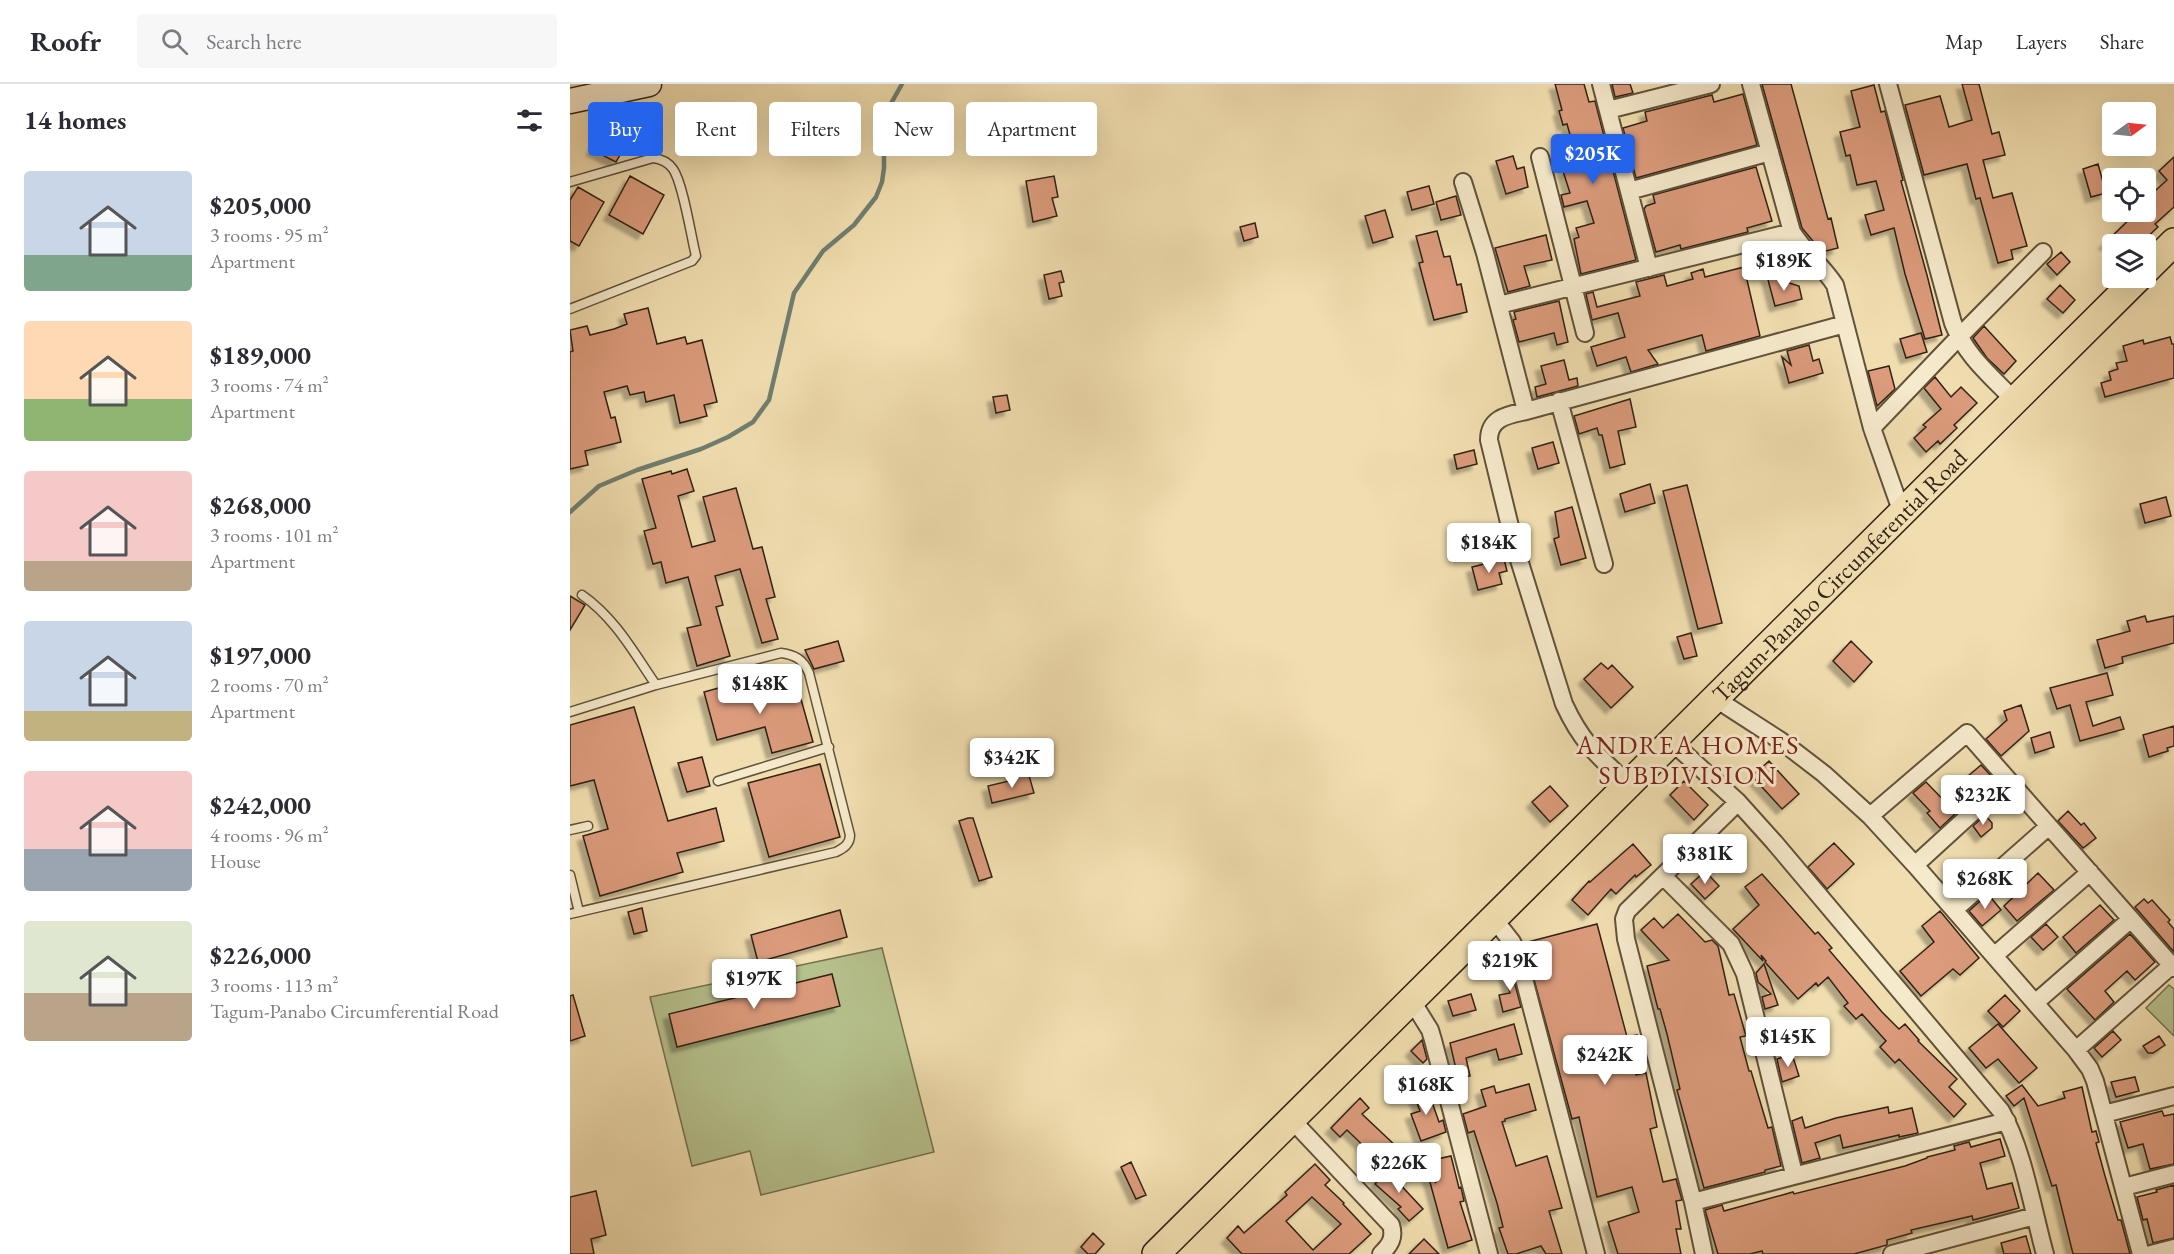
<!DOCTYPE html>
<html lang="en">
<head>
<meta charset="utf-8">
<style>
	:root { --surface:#fff; --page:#f7f7f7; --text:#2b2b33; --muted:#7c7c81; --line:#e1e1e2; --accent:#2563eb }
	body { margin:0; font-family:"EB Garamond",serif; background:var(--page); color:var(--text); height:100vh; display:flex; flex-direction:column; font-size:22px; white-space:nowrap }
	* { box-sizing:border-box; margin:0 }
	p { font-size:20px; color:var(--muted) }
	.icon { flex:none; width:33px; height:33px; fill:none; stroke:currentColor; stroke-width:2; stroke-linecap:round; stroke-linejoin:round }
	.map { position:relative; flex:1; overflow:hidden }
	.details { display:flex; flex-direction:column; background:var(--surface); width:570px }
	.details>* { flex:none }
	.top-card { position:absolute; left:18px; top:18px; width:570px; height:54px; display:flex; gap:12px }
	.needle { width:39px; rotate:75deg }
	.buttons { position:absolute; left:1532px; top:18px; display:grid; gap:12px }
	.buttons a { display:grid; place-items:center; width:54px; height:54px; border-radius:6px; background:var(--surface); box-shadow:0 6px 24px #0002; font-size:30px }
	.price { position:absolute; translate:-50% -51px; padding:0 14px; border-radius:6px; background:#fff; color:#222; font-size:20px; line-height:39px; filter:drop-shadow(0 2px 3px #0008) }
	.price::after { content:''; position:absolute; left:50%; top:36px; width:18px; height:14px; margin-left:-9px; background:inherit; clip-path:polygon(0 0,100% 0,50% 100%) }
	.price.current { background:var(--accent); color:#fff }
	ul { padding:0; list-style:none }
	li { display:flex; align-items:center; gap:18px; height:150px; padding:0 24px }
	li span { display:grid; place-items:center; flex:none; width:168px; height:120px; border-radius:6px; color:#555 }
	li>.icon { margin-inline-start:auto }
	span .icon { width:72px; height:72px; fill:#fffc; stroke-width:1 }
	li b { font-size:26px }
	h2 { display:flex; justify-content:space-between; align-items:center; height:72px; padding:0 24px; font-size:26px }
	.tag { padding:0 21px; border-radius:6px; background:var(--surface); box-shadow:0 6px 24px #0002; font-size:21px; line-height:54px }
	.tag.current { background:var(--accent); color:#fff }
	header { display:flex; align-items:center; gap:36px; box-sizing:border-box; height:84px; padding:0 30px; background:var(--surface); border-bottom:2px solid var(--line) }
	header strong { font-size:28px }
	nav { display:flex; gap:33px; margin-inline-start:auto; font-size:21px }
	.search { width:420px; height:54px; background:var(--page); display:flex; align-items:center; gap:15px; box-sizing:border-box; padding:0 21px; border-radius:6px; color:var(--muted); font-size:22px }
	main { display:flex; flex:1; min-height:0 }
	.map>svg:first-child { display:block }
	.garden { fill:#b6c28e; stroke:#737251; stroke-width:1.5 }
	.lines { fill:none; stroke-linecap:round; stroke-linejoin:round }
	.stream { stroke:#707f70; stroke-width:4.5 }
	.building { fill:#db9b7c; stroke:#302314; stroke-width:1.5; fill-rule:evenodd; filter:url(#shadow) }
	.lane-casing { stroke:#60523b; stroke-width:11 }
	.street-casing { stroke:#60523b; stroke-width:20 }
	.secondary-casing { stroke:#302314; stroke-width:27 }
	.primary-casing { stroke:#302314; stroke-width:30 }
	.lane { stroke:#f6eacc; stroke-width:8 }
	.street { stroke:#f6eacc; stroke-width:16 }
	.secondary { stroke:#f6eacc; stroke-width:24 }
	.primary { stroke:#f1deb0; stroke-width:27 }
	.labels { text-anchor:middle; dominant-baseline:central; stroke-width:6; stroke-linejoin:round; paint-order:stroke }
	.street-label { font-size:24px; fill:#302314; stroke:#f6eacc }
	.neighbourhood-label { font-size:26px; letter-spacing:1.5px; fill:#7a1f14; stroke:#f6eacc }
</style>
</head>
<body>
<header>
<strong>Roofr</strong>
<div class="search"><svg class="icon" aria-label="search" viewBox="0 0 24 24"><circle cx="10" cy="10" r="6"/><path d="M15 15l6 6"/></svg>Search here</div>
<nav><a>Map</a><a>Layers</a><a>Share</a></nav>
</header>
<main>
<section class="details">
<h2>14 homes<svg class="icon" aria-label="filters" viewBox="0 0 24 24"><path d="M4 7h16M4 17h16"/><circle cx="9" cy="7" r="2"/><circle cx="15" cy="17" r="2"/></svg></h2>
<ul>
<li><span style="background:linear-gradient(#c9d6e8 70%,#7fa58c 0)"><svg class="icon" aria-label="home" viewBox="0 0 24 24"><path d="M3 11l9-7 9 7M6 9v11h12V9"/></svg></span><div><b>$205,000</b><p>3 rooms · 95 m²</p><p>Apartment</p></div></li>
<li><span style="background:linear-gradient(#ffd9b3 65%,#8fb573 0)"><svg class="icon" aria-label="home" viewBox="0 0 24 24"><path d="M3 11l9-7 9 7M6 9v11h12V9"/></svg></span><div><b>$189,000</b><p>3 rooms · 74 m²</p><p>Apartment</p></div></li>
<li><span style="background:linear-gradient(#f6c9c9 75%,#b9a48a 0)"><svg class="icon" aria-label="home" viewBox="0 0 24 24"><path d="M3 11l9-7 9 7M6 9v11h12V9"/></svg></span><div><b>$268,000</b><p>3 rooms · 101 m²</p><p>Apartment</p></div></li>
<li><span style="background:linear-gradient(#c9d6e8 75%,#c2b280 0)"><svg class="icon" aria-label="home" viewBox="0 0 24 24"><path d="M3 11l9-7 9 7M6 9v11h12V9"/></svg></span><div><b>$197,000</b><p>2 rooms · 70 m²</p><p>Apartment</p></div></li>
<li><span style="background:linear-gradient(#f6c9c9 65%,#9aa5b1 0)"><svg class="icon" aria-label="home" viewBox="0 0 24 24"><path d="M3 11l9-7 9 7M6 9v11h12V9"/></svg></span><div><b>$242,000</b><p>4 rooms · 96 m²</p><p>House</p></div></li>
<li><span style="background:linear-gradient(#dfe7d0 60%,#b9a48a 0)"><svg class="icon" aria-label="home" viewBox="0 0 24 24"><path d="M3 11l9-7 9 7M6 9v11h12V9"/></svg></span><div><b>$226,000</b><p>3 rooms · 113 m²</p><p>Tagum-Panabo Circumferential Road</p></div></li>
</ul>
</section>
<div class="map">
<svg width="1604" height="1170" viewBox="0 0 1604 1170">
	<defs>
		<filter id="shadow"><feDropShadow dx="-5.5" dy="5.5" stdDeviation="1.5" flood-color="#0004"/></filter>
	</defs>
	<rect width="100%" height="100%" fill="#f1deb0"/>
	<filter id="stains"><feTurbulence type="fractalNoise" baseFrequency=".00333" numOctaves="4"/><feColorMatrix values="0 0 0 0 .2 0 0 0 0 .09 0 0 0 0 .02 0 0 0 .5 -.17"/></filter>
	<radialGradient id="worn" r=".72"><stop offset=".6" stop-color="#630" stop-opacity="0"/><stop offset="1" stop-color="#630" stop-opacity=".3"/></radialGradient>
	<path class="garden" d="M312,864L364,1068L191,1111L180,1067L122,1082L80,913Z
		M1599,901L1604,905V952L1576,924Z"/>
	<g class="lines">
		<path class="stream" d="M0,428L29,402L67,386L131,365L158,353L183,338L199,316L224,209L253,167L284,141L306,113L312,98L314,84V41L319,23L332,0"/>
	</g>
	<path class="building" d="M985,0H1014L1019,18L1025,17L1066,176L1011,190L1004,155L1009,153L1006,144L1024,139L1017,117L994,123L991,111L1000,109L993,87L1009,83L997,40L993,41L989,27L992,26Z
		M1042,0H1060L1063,9L1045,13Z
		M1192,0H1221L1258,135L1261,134L1268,164L1252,168L1232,144Z
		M1392,0H1409L1422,50L1429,48L1435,71L1413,76L1423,114L1442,109L1457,162L1441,166L1443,175L1428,179L1410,114L1406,115L1397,80L1354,91L1335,21L1370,12L1379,43L1402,36Z
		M1304,1L1311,28L1315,27L1333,96L1331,97L1357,191L1372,251L1355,255L1335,190L1324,144L1301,151L1295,131L1314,126L1306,97L1287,101L1280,71L1276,72L1270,48L1290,43L1281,7Z
		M1173,10L1187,61L1066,94L1053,44L1077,37L1075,28L1142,11L1144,18Z
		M44,24H49L70,35L46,78L22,66Z
		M943,72L947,85L954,83L958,103L936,110L926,77Z
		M1604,73V123L1585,140L1588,143L1574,156L1571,153L1564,160H1534L1567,128H1575V116L1597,96L1589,87Z
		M1528,80L1536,109L1521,113L1513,85Z
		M1186,83L1202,137L1177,144L1178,148L1111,165L1110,161L1086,168L1074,125L1076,122L1085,119L1083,111Z
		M60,92L94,111L73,150L39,131Z
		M484,92L488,113L482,114L487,132L463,138L456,97Z
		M859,102L864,120L842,126L837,108Z
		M8,103L34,118L9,162L0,157V116Z
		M886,112L891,131L871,136L866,118Z
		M815,126L823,153L803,159L795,132Z
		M685,139L688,153L674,157L670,143Z
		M867,147L874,173L880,172L887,201L891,200L897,228L864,236L849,179L853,178L846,152Z
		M976,151L982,176L954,182L960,202L938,208L925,164Z
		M1217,160L1221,165H1214L1218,179L1195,185L1192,172L1194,171L1193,166Z
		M1491,168L1500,178L1487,191L1477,180Z
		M1174,183L1190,252L1136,267L1132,251L1078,266L1088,280L1061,288L1056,273L1027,282L1021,263L1055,253L1048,229L1022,236L1016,210L1023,208L1027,223L1070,212L1066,198L1094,191L1097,202L1123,195L1121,189L1133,185L1135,193Z
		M491,187L494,198L489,199L492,212L479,215L474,191Z
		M1197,192L1229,202L1232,215L1205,222Z
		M1490,201L1505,216L1493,229L1477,215Z
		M989,217L998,258L987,261L984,249L949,258L943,236L946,235L944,228Z
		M78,224L87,260L115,253L117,260L132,256L147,318L134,321L137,332L110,339L104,311L76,318L74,308L60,311L57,302L34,308L41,334L45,333L51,358L15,367L18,381L0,385V268L3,267L0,246L17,242L20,251L44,245L57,240L54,230Z
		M1414,242L1446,277L1434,290L1417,274L1403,254Z
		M1351,249L1357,268L1336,274L1330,255Z
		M1600,253L1602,260H1604V294L1535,313L1531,299L1541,296L1539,288L1548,285L1546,279L1557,277L1553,262L1573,256L1574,260Z
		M1239,261L1243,277L1249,275L1253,289L1219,299L1212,273L1221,281L1217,267Z
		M994,276L999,296L1007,294L1008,302L967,313L965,303L976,300L971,282Z
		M1319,282L1325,305L1307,322L1298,287Z
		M1365,293L1381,313L1391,303L1407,319L1384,341L1387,344L1370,360L1368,357L1356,368L1344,354L1356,343L1353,341L1371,325L1354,304Z
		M437,311L440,326L426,329L423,313Z
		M1060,315L1066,343L1048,347L1055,380L1040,384L1032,351H1029L1027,344L1009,350L1004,332Z
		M983,358L989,379L968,385L962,364Z
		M904,366L907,380L887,385L884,371Z
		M117,385L124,407L108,412L122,463L145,457L133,413L166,404L183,465L192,463L205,513L196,515L208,555L192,559L170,485L145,492L153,521L146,523L160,572L127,582L117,544L131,541L118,493L96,499L91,478L83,480L74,447L86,444L72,395L101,387L102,390Z
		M1080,400L1085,419L1055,428L1050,410Z
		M1117,401L1152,539L1128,545L1093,407Z
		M1596,413L1601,432L1575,439L1570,420Z
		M1002,423L1016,474L991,481L984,455L989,453L985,428Z
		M934,475L937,487L929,489L932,500L908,506L902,483Z
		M0,512L15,521L0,546Z
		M1575,532L1577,538L1604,532V559L1552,573L1553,579L1535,584L1527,556L1560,547L1557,537Z
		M1121,549L1127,572L1114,575L1107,553Z
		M268,557L274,577L244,585L235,566Z
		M1281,557L1302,578L1284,598L1263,577Z
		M1031,579L1038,585L1042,581L1063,603L1041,624L1014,595Z
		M1537,589L1543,611L1516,618L1523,642L1550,633L1554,645L1510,657L1500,621L1487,625L1480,604Z
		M174,597L178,614L227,601L243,658L202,669L195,643L147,656L134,608Z
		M1451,621L1459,647L1431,672L1416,655L1437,636L1434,627Z
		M64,623L98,737L146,724L154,757L107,769L113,788L30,812L13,752L38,745L24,696L0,702V641Z
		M1604,642V662L1597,664L1598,667L1579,673L1573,651Z
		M1480,648L1484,663L1465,669L1461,654Z
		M132,673L140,702L117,708L108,679Z
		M1199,677L1229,710L1212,725L1182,692Z
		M250,680L270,753L199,773L178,699Z
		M1411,681L1424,695L1404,713L1391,698Z
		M458,688L464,709L422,719L418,702L443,696L442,693Z
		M1114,697L1138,721L1124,736L1100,711Z
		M1356,698L1386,729L1370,744L1357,729L1360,727L1343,709Z
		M980,702L998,722L980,738L962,718Z
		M1498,727L1511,741L1514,739L1526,754L1513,764L1488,737Z
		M1415,731L1422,739V744L1411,753L1403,742Z
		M398,734H403L422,793L409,797L389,737Z
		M1264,759L1284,780L1257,805L1238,783Z
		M1063,760L1081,781L1066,793L1065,791L1046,810L1041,805L1018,831L1002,816L1019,797L1020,798Z
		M1392,780L1405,794L1386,810L1374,796Z
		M1135,787L1149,802L1135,815L1121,800Z
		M1468,789L1484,806L1447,837L1434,822Z
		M1192,790L1245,850L1248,848L1262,864L1259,866L1312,928L1329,945L1335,940L1349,956L1348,957L1387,995L1379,1003L1396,1020L1384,1033L1329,975L1325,979L1310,963L1316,957L1292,930L1286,935L1274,922L1278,919L1258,893L1248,902L1246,899L1228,915L1195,878L1196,877L1191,871L1193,877L1163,845L1189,821L1175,803Z
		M1418,810L1431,826L1412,842L1399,827Z
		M1574,815L1578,819L1582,816L1600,836L1598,838L1604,845V868L1565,823Z
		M1530,821L1544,836L1506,869L1493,853Z
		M72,824L77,847L64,850L58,828Z
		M270,826L277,853L188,878L181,851Z
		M1370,827L1409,874L1390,891L1383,885L1351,912L1330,887L1364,858L1352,842Z
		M1108,830L1135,858L1142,856L1148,862L1159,911L1164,910L1176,952L1170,953L1179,987H1181L1198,1044L1202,1043L1211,1082L1195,1086V1088L1134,1104L1107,1006L1110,1005L1097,950L1090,925H1088L1077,882L1099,876L1071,846L1084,834L1093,844Z
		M1027,840L1057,953L1067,951L1069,962L1059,964L1066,991L1076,989L1087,1043L1080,1045L1093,1098L1106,1095L1112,1116L1106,1117L1111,1145H1106L1111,1170H1048L1038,1138L1069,1128L1062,1103L1027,1113L1009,1033L1002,1035L954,859Z
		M1476,840L1488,853L1473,866L1461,853Z
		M1560,850L1585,878L1565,896L1557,887L1535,907L1544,918L1525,936L1497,905Z
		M939,878L951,923L933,928L929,911L940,909L932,880Z
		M1194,880L1208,921L1195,925L1192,913L1201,910L1188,898L1186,889Z
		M262,890L270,922L107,963L99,930Z
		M901,910L906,926L883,932L878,917Z
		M3,911L15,952L0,957V912Z
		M1435,911L1450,927L1433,943L1418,927Z
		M944,940L952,970L929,976L926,965L896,974L900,992L888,994L880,959Z
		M1428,940L1467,984L1449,999L1428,975L1416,984L1399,964Z
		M1543,947L1551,956L1532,973L1524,964Z
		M1589,952L1595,961L1583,969H1578L1573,962Z
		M852,956L857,975L853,979L841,967Z
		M1222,970L1229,992L1212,998L1207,975Z
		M1565,993L1569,1007L1546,1013L1541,998Z
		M959,1000L966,1026L935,1035V1037L932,1038L946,1082L977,1072L992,1124L979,1127L992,1170H976L971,1162L946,1170H938L929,1144L933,1143L927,1119L904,1047L898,1049L893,1030L916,1022L911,1006L924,1002L926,1009Z
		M856,1001L869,1038L873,1036L876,1048L851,1057L841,1030L850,1027L842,1006Z
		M1452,1001L1468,1022L1495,1014L1493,1008L1512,1003L1522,1048L1526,1047L1529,1058L1526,1059L1535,1092L1548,1136H1551L1560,1170H1503L1486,1101L1482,1102L1454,1014L1444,1022L1436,1012Z
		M790,1014L799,1024L792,1030L829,1065L806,1074L777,1046L770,1053L761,1044Z
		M1318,1023L1319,1029L1342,1024L1348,1049L1329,1053V1051L1273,1064L1270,1051L1245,1059L1250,1074L1232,1079L1222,1037L1232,1033L1235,1044L1266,1034Z
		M1592,1027L1594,1032L1604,1030V1080L1580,1085L1573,1060L1558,1064L1550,1038Z
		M1430,1055L1435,1072L1410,1079L1417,1105L1442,1099L1449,1124L1403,1136L1402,1132L1341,1146L1342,1149L1317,1156V1161L1284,1170H1193L1192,1167L1180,1170H1148L1135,1126L1152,1121L1154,1127L1223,1108L1224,1110L1335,1082L1357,1074V1073L1385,1066L1384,1062L1399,1058L1401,1063Z
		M881,1072L889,1104L891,1103L894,1117L890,1118L902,1156L878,1164L858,1091L866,1099L858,1077Z
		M561,1078L576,1111L566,1115L551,1083Z
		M745,1080L760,1096L755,1101L774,1119L773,1120L801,1150L779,1170H672L657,1154L668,1142L674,1149L717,1111L715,1108ZM742,1113L771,1140L743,1166L716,1137Z
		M835,1083L825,1095L853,1125L839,1137L828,1125L831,1123L805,1100L816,1087Z
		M1604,1101V1154L1583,1159L1577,1135L1573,1136L1567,1113L1587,1108L1586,1106Z
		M26,1107L36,1151L21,1155L24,1170H0V1113Z
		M523,1149L534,1160L525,1170H518L511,1163Z
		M1456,1152L1461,1170H1434L1431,1159Z
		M854,1155L869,1170H839Z"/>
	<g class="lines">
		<g class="lane-casing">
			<path id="lane" d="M0,98L83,74C92,75 98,78 103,85C113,99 121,152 126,172L122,177L0,225
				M12,511C45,534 64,569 86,601
				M0,628L86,601L211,569C225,571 233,575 239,589L280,751C280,760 274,764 266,768L0,830
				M148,697L259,663
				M0,746L18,742
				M0,791L9,828"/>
		</g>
		<g class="street-casing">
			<path id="street" d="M1031,0L1079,184
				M1181,0L1222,148C1235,169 1252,181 1265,201L1302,344L1332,429
				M1318,0L1383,239C1396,272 1420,291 1444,316
				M1038,26L1141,0
				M970,73L1015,249
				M893,98L915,169L956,327C939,331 919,333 919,356L945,463L994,620C1012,659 1028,672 1059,701
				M1059,107L1200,68
				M929,221L1222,148
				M989,317L1034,480
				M956,327L1275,240
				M1302,344L1389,253L1473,168
				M1146,615L1211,657L1254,690L1300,732L1345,781L1506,966L1520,985L1525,997L1571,1170
				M1102,658L1168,718L1204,758L1431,1027C1453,1065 1463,1127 1475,1170
				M1300,732L1397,649L1604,884
				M1345,781L1438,696
				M1093,792L1161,860L1175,890L1224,1090
				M1384,826L1479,742
				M924,835L942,858L947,868L1026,1170
				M1424,872L1520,788
				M842,917L860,946L863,956L919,1170
				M1465,919L1561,835
				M1506,966L1602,881
				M1534,1030L1604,1012
				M721,1035L821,1141C825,1154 820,1161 811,1170
				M1554,1103L1604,1090
				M1123,1118L1437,1037
				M1134,1170L1123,1118L1056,855L1054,835L1057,827L1168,718
				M1322,1170L1465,1132
				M1581,1170L1604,1164"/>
		</g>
		<g class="secondary-casing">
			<path id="secondary" d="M0,17L79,0"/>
		</g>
		<g class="primary-casing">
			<g id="primary">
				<path d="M1575,187L1604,158"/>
				<path id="s1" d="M586,1170L1568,194"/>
			</g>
		</g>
		<use href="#lane" class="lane"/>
		<use href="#street" class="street"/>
		<use href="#secondary" class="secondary"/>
		<use href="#primary" class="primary"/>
	</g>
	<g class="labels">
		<g class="street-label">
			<text stroke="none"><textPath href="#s1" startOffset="963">Tagum-Panabo Circumferential Road</textPath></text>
		</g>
		<g class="neighbourhood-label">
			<text x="1118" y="661">ANDREA HOMES<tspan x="1118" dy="30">SUBDIVISION</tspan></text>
		</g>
	</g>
	<rect width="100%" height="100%" filter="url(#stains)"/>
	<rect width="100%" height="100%" fill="url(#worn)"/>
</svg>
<div class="buttons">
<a><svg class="needle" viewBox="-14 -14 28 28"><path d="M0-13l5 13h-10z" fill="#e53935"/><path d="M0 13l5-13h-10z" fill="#7c7c81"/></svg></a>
<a><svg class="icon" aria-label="locate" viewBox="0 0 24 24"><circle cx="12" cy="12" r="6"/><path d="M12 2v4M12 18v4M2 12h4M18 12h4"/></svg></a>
<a><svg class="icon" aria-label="layers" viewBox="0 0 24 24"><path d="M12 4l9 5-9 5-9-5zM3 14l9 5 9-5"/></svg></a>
</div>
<b class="price current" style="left:1023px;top:101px">$205K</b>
<b class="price" style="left:1214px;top:208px">$189K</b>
<b class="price" style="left:919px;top:490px">$184K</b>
<b class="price" style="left:190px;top:631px">$148K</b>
<b class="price" style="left:442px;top:705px">$342K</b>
<b class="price" style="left:1413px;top:742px">$232K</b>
<b class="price" style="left:1135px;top:801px">$381K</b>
<b class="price" style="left:1415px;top:826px">$268K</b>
<b class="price" style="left:940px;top:908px">$219K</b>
<b class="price" style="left:184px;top:926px">$197K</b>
<b class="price" style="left:1218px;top:984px">$145K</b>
<b class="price" style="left:1035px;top:1002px">$242K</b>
<b class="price" style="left:856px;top:1032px">$168K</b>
<b class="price" style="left:829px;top:1110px">$226K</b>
<div class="top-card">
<a class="tag current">Buy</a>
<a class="tag">Rent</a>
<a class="tag">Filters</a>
<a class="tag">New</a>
<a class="tag">Apartment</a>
</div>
</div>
</main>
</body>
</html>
